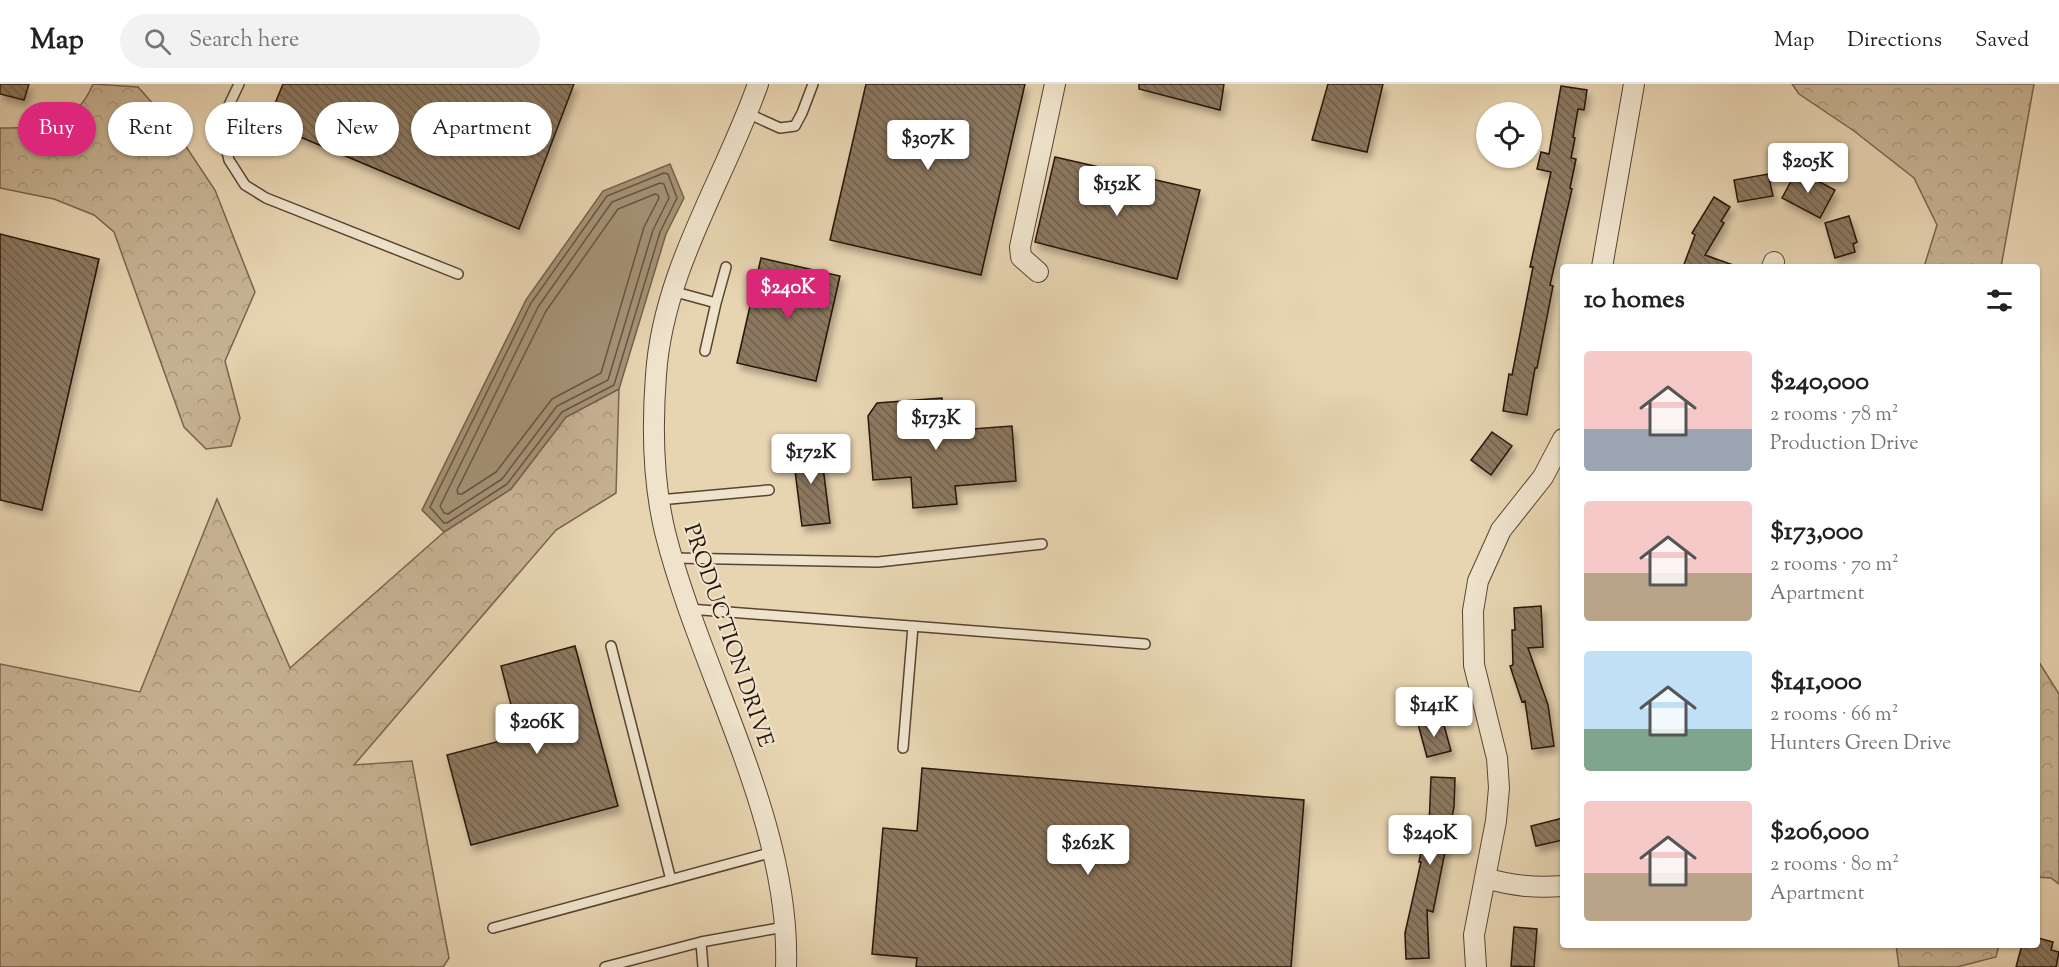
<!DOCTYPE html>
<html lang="en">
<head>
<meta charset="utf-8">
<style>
	:root { --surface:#fff; --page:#f2f2f2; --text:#222; --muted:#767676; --line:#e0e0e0; --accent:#db2777 }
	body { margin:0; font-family:"Sorts Mill Goudy",serif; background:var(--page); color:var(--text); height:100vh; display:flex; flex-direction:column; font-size:22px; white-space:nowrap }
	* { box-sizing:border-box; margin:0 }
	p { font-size:20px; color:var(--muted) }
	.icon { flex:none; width:33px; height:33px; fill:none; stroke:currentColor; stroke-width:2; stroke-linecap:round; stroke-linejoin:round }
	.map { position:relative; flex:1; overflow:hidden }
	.drawer { position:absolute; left:1560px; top:180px; width:480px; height:684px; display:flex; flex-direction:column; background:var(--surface); border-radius:6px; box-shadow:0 2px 4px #0004 }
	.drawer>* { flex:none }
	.top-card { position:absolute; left:18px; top:18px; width:570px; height:54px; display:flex; gap:12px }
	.fabs { position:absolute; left:1476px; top:18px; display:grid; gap:12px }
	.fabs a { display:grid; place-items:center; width:66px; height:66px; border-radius:50%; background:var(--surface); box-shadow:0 2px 4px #0004; font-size:30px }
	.price { position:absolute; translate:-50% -51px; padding:0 14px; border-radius:6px; background:#fff; color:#222; font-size:20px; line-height:39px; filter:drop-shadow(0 2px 3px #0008) }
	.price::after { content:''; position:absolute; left:50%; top:36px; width:18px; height:14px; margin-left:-9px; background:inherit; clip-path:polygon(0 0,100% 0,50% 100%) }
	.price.active { background:var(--accent); color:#fff }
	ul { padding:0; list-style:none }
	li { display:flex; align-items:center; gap:18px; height:150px; padding:0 24px }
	li span { display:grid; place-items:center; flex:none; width:168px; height:120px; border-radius:6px; color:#555 }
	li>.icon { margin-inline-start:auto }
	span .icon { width:72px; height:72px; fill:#fffc; stroke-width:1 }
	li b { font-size:26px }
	h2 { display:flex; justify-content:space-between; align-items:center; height:72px; padding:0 24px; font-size:26px }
	.tag { padding:0 21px; border-radius:27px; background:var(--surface); box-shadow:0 2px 4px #0004; font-size:21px; line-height:54px }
	.tag.active { background:var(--accent); color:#fff }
	header { display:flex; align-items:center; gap:36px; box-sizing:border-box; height:84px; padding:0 30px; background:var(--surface); border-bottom:2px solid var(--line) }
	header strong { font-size:28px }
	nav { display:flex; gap:33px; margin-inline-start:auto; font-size:21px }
	.search { width:420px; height:54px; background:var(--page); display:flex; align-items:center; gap:15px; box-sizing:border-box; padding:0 21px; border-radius:33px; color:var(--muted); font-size:22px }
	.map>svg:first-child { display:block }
	.forest { fill:url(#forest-crowns); stroke:#78644e; stroke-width:1.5 }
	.water { fill:#a69378; stroke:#74604b; stroke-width:1.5 }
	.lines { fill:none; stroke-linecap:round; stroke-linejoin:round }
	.shore { stroke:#675440; stroke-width:1.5 }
	.building { fill:url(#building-back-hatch); stroke:#281408; stroke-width:1.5; filter:url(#shadow) }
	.service-casing { stroke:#584432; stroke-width:12 }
	.minor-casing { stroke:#584432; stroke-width:22 }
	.service { stroke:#efe3cc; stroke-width:9 }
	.minor { stroke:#efe3cc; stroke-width:20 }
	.labels { text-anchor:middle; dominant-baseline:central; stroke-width:4.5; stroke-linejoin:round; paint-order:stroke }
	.street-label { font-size:22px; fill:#281408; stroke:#efe3cc }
</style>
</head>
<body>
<header>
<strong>Map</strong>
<div class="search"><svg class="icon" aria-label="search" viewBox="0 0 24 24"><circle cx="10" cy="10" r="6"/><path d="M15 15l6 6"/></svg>Search here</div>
<nav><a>Map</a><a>Directions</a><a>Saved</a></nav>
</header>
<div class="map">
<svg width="2059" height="883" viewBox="0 0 2059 883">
	<defs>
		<pattern id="forest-crowns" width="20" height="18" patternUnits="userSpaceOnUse" patternTransform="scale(1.5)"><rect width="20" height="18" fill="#c7b394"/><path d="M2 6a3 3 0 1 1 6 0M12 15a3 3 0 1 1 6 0" fill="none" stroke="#ab997e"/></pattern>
		<pattern id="building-back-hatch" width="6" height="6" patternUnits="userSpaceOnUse" patternTransform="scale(1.5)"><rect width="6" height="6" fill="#8b7860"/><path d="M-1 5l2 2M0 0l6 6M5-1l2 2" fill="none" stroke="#72614d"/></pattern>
		<filter id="shadow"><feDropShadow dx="3.5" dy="6" stdDeviation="3" flood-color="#0004"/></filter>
	</defs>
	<rect width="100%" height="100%" fill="#e7d4b1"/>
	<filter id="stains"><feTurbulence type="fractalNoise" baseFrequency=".00333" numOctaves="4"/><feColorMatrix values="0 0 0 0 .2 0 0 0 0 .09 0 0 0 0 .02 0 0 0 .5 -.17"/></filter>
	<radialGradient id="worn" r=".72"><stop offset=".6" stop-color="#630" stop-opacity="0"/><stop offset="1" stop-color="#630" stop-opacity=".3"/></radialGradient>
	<path class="forest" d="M93,0L138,3L171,40L215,106L255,208L225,277L240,334L231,362L206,365L184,343L114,148L94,131L54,115L0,104V44C41,44 75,44 93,0Z
		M1792,0H2034L2001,183H1924L1937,141L1914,94L1854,47L1799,10Z
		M619,305L616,409L556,446L354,681L412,677L449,874L443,883H0V580L140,608L217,415L290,584L444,448L511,405L566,333Z
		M2037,575L2059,610V800L2051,794L2037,793Z
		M1896,861H1999L1996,873L1957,883H1899Z"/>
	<path class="water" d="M670,80L684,114L666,150L619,305L566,333L511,405L444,448L422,426L526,216L603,107Z"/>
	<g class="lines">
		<path class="shore" d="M664,89L668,90L677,114L660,148L614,301L562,328L507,400L447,439H444L430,423L531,219L607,112Z
			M660,99L664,100L669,114L653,146L608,296L557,322L502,395L448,430L444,429L440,422L538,223L612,118Z
			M655,110L658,111L659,114L644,143L601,289L552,315L496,388L462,410H458L457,406L546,227L618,125Z"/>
	</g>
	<path class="building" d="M0,0H29L24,16L0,10Z
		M283,0H574L519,145L267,39Z
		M866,0H1025L981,191L830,156Z
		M1139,0H1224L1220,26L1139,5Z
		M1328,0H1383L1367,68L1312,56Z
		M1561,2L1587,6L1584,26L1578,25L1573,53L1575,54L1571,74L1576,75L1570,104L1572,105L1550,201L1553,202L1537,284H1535L1527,331L1503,327L1509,290L1512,291L1533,183H1530L1551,88L1537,85L1541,68L1549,70Z
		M1055,73L1200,106L1177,195L1035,158Z
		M1797,86L1835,106L1820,134L1782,114Z
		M1768,90L1773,112L1738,118L1734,96Z
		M1714,113L1730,123L1721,137L1724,139L1705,171L1733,181L1732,183H1683L1695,151L1692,149Z
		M1849,132L1857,158L1853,160L1855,168L1835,174L1825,139Z
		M0,150L99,175L42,426L0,416Z
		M761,174L840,192L816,297L737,279Z
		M942,314L945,347L1012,342L1016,397L955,402L957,420L913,424L911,393L873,396L868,332L877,319Z
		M1492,348L1512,362L1491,391L1471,376Z
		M820,359L830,439L802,442L792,363Z
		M1541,522L1543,563L1528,564L1548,621L1554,662L1532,665L1525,617L1522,618L1510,582L1513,581L1512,546H1515L1514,524Z
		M575,562L618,722L471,761L447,671L519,652L501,582Z
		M1442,634L1451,667L1427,673L1418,640Z
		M922,684L1304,716L1291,883H916L917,874L872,870L883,744L917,747Z
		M1431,693L1455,694L1454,723L1433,828L1427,826L1429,874L1406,875L1405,849L1421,778H1419L1426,741L1429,742Z
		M1563,734V756L1536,762L1531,742Z
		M1514,843L1537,845L1534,883L1511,882Z
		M2038,854L2053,858L2051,866L2059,868L2056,883H2016L2022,861H2037Z"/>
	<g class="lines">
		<g class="service-casing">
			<path id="service" d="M239,0L229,21L222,48L229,76L245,101L266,114L458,190
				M747,29L780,44L795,42L802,29L813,0
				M672,207L716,219L726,183
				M705,267L716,219
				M659,416L769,406
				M673,474L878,478L1042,460
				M689,525L1145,560
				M611,562L671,796
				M903,664L913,542
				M493,844L773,768
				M701,858L703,883
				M605,883L701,858L784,843"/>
		</g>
		<g class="minor-casing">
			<path id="minor" d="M758,0C724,97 663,186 656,291C652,343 653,398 665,448C700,589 791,736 786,883
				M1602,183L1634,0
				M1772,183L1774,178
				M1038,188L1021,173L1020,163L1055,0
				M1485,794C1513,802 1534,804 1563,802
				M1476,883L1474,851L1496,737L1499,704L1497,674L1474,581L1473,527L1478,497L1501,446L1543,393L1563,355"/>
		</g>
		<use href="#service" class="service"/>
		<use href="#minor" class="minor"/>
	</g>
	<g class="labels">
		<g class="street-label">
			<text transform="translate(727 552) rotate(71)">PRODUCTION DRIVE</text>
		</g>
	</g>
	<rect width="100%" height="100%" filter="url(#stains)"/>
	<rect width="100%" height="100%" fill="url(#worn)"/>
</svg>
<div class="fabs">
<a><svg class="icon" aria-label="locate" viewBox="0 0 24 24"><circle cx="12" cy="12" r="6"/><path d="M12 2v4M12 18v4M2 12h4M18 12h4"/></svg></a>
</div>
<b class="price" style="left:928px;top:87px">$307K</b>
<b class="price" style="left:1808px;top:110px">$205K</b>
<b class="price" style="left:1117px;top:133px">$152K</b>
<b class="price active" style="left:788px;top:236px">$240K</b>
<b class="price" style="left:936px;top:367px">$173K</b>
<b class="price" style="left:811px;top:401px">$172K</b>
<b class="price" style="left:1434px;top:654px">$141K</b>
<b class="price" style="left:537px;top:671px">$206K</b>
<b class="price" style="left:1430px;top:782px">$240K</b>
<b class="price" style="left:1088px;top:792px">$262K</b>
<div class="top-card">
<a class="tag active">Buy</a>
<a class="tag">Rent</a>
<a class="tag">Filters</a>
<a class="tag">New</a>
<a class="tag">Apartment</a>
</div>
<section class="drawer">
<h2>10 homes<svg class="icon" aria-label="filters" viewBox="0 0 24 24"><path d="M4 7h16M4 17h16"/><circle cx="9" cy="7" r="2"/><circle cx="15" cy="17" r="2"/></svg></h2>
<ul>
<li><span style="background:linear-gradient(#f6c9c9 65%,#9aa5b1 0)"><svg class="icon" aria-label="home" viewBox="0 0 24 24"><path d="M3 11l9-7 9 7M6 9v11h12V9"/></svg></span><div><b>$240,000</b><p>2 rooms · 78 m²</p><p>Production Drive</p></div></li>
<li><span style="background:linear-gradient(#f6c9c9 60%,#b9a48a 0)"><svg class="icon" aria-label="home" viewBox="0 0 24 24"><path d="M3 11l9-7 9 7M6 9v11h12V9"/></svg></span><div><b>$173,000</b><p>2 rooms · 70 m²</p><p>Apartment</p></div></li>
<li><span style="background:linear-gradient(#bfe0f5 65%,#7fa58c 0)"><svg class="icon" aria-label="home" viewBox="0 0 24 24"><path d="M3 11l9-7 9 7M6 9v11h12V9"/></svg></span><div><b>$141,000</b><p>2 rooms · 66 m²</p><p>Hunters Green Drive</p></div></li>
<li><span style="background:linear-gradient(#f6c9c9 60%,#b9a48a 0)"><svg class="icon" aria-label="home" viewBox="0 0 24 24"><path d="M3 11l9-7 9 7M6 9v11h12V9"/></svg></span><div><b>$206,000</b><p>2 rooms · 80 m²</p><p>Apartment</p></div></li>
</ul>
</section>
</div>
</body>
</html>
